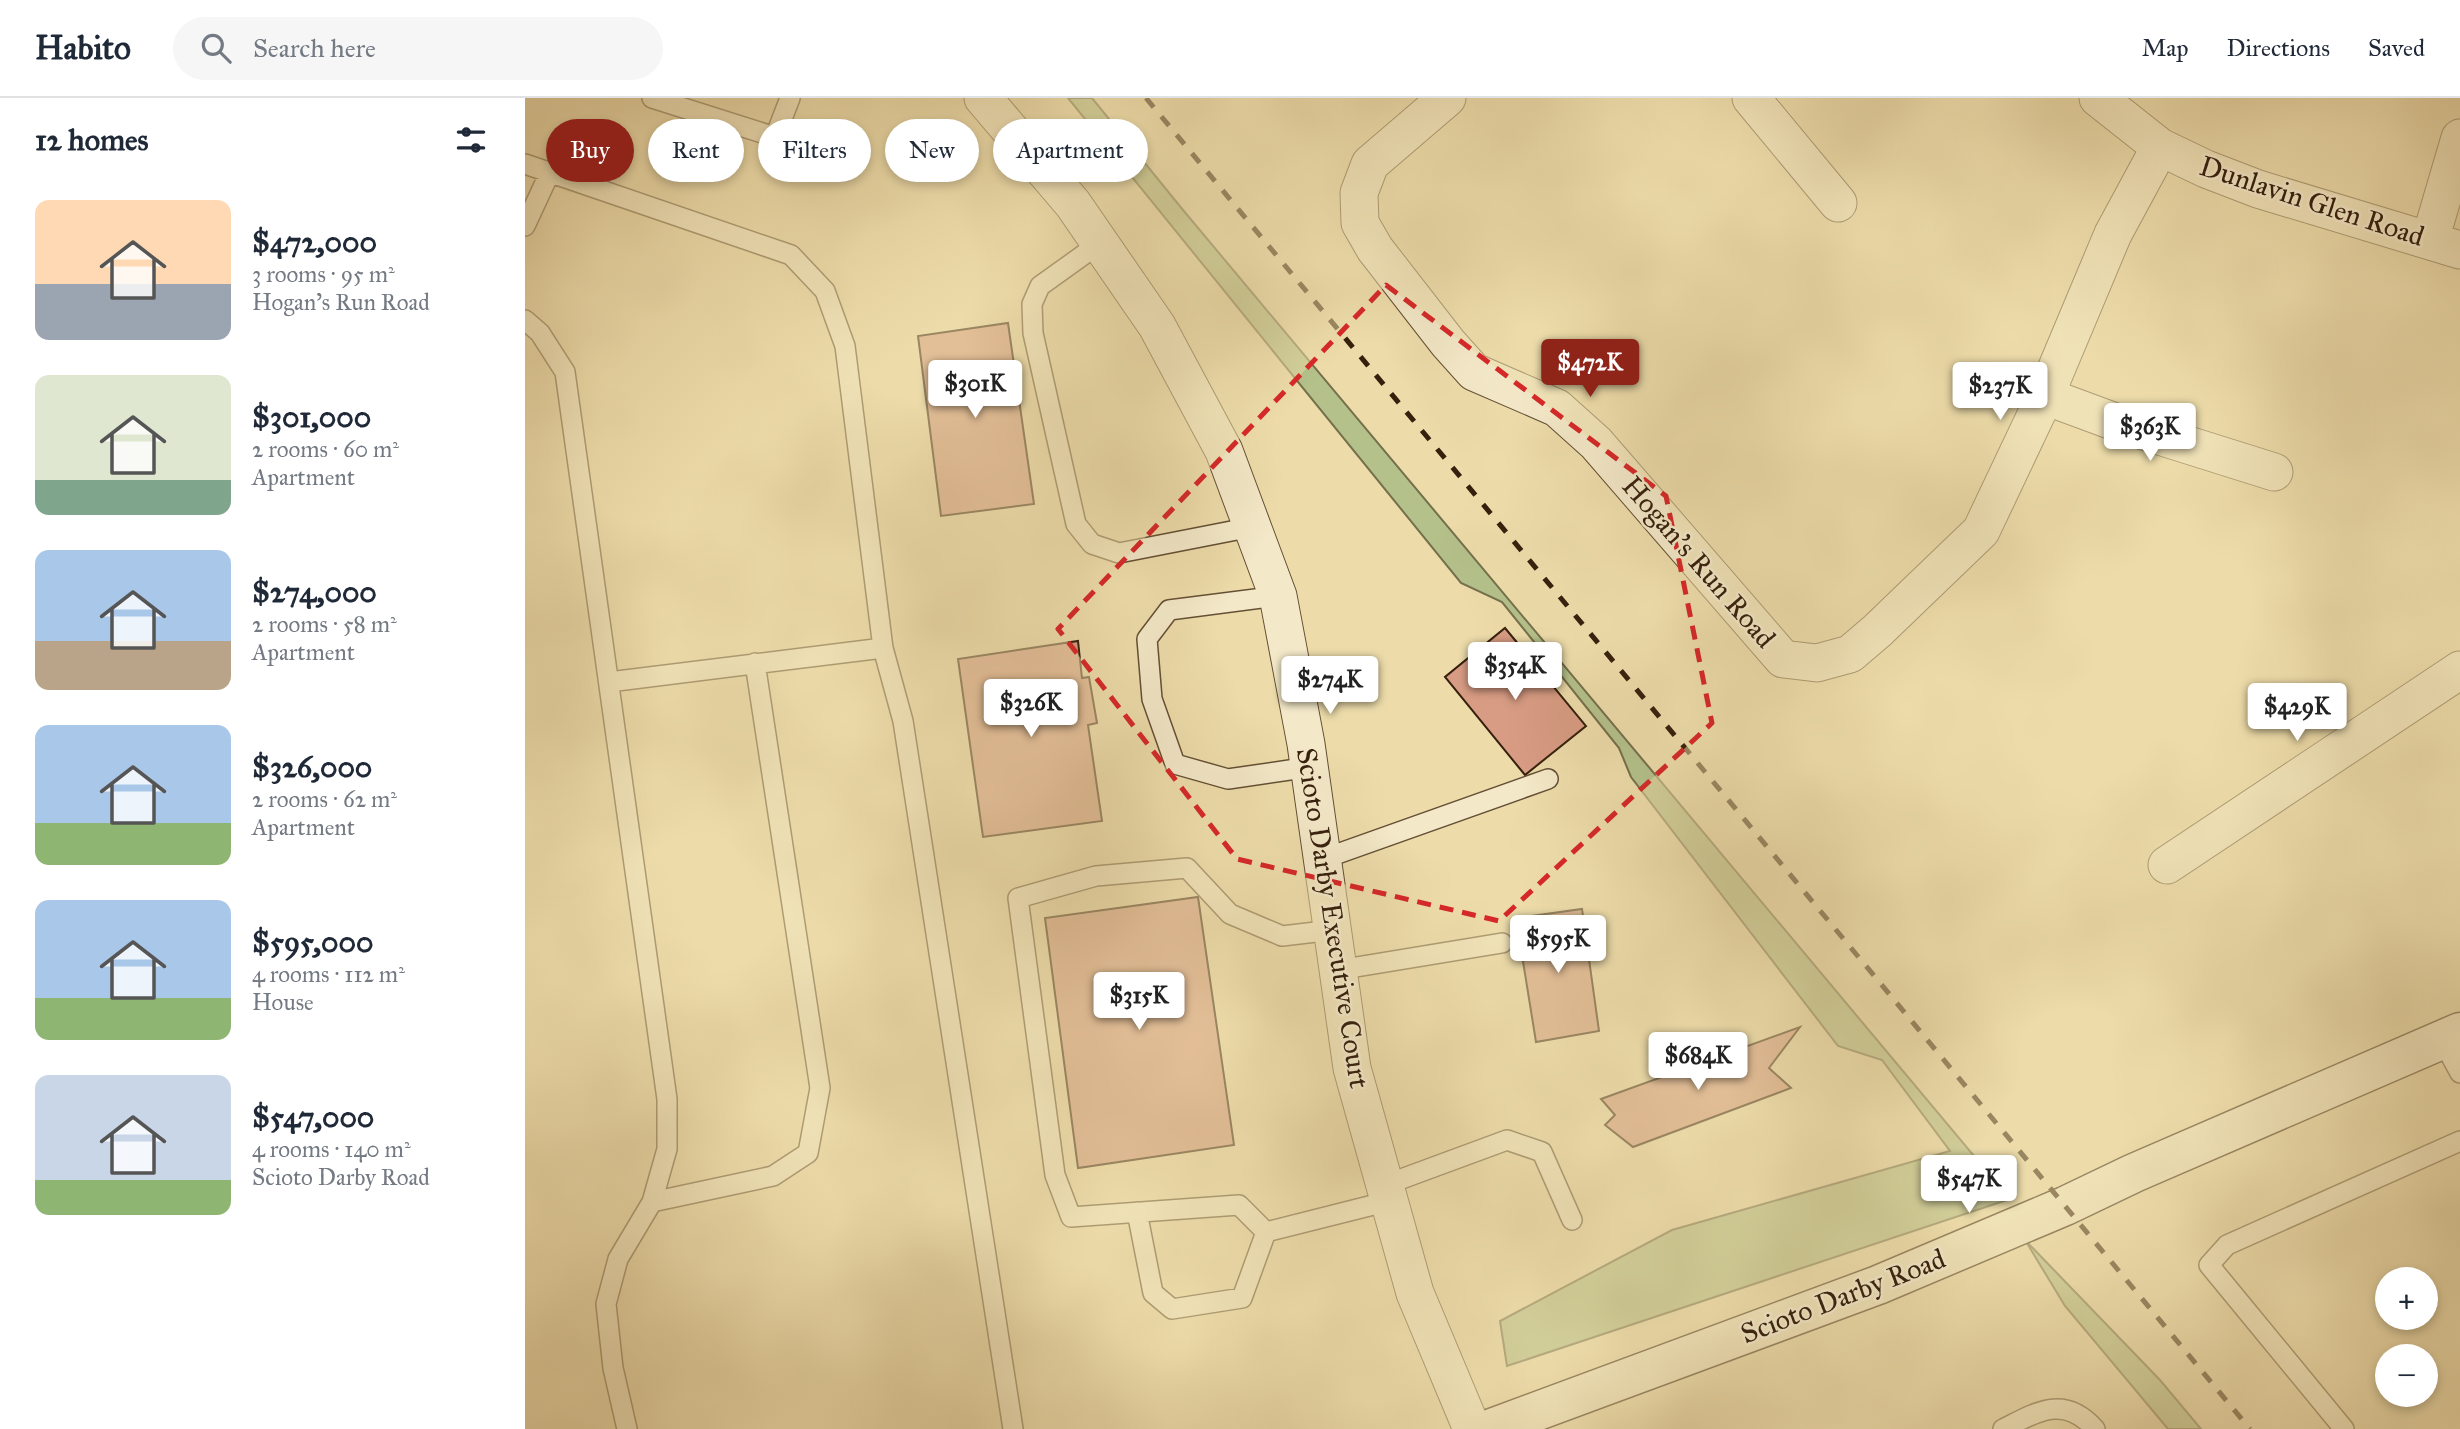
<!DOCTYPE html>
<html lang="en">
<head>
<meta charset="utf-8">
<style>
	:root { --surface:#fff; --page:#f6f6f7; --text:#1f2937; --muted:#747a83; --line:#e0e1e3; --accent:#8f2418 }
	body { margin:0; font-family:"IM FELL Great Primer",serif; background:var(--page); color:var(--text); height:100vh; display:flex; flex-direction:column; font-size:26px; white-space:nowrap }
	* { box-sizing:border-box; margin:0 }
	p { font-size:23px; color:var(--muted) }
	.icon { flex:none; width:38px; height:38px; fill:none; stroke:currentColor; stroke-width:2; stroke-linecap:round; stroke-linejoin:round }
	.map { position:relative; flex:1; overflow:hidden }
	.sheet { display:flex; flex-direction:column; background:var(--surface); width:525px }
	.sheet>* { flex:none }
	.banner { position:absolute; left:21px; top:21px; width:665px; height:63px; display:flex; gap:14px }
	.tools { position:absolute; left:1850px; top:1169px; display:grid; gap:14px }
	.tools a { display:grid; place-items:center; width:63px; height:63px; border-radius:50%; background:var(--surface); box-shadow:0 4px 10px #0003; font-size:35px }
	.price { position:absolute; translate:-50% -60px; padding:0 16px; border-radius:7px; background:#fff; color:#222; font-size:23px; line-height:46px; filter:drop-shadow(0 2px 4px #0008) }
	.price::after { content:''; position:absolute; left:50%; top:42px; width:21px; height:16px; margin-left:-10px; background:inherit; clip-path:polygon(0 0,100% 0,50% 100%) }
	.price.on { background:var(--accent); color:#fff }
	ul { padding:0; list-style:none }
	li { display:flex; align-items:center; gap:21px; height:175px; padding:0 35px }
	li span { display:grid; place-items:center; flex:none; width:196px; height:140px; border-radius:14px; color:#555 }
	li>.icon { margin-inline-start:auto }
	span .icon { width:84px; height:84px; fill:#fffc; stroke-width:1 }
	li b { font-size:30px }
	h2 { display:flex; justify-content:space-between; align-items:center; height:84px; padding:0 35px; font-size:30px }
	.pill { padding:0 24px; border-radius:32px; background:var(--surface); box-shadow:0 4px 10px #0003; font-size:24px; line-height:63px }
	.pill.on { background:var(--accent); color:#fff }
	header { display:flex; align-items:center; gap:42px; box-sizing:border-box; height:98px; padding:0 35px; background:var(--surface); border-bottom:2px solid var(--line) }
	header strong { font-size:33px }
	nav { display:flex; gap:38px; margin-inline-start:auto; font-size:24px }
	.search { width:490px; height:63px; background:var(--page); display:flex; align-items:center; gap:18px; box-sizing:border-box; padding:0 24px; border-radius:38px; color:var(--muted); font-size:26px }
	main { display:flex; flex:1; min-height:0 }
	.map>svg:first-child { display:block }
	.green { fill:#b4c18b; stroke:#75704c; stroke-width:2 }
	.building { fill:#d89c84; stroke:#36200d; stroke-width:2 }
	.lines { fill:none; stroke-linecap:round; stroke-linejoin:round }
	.lane-casing { stroke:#644f34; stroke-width:22 }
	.street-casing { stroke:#644f34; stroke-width:39 }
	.secondary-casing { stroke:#36200d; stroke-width:41 }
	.lane { stroke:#f3e8c8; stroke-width:19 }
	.street { stroke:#f3e8c8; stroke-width:37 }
	.secondary { stroke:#f3e8c8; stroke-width:38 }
	.rail { stroke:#36200d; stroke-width:5; stroke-dasharray:12 12; stroke-linecap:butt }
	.marked { fill:none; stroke:#d62828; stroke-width:5; stroke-dasharray:14 9; stroke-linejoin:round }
	.labels { text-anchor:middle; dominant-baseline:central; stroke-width:5; stroke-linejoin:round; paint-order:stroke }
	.street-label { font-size:28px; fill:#36200d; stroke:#f3e8c8 }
</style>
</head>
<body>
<header>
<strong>Habito</strong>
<div class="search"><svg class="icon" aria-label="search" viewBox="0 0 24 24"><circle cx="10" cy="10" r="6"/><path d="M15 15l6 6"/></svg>Search here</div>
<nav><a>Map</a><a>Directions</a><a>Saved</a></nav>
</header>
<main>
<section class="sheet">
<h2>12 homes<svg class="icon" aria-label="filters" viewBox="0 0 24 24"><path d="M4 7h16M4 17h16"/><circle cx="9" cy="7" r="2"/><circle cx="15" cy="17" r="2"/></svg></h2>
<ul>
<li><span style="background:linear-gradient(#ffd9b3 60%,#9aa5b1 0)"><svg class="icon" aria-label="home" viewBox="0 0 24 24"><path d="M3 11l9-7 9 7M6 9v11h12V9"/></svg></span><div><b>$472,000</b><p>3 rooms · 95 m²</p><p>Hogan's Run Road</p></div></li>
<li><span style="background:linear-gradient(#dfe7d0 75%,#7fa58c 0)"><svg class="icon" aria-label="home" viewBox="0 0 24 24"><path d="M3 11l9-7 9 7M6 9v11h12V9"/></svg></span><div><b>$301,000</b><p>2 rooms · 60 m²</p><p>Apartment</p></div></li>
<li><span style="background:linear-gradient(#a9c7e8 65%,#b9a48a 0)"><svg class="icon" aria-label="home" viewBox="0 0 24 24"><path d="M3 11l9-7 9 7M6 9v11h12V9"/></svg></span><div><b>$274,000</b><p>2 rooms · 58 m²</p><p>Apartment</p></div></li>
<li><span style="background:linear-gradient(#a9c7e8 70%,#8fb573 0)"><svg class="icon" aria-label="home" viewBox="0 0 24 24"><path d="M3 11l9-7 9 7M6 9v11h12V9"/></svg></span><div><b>$326,000</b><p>2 rooms · 62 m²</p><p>Apartment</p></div></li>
<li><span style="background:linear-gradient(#a9c7e8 70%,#8fb573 0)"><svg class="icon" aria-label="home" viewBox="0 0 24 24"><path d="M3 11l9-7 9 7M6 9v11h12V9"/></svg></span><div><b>$595,000</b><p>4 rooms · 112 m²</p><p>House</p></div></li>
<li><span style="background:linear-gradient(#c9d6e8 75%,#8fb573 0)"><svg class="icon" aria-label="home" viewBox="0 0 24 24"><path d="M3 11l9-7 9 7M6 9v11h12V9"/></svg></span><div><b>$547,000</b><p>4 rooms · 140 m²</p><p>Scioto Darby Road</p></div></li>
</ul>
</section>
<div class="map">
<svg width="1935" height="1331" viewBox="0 0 1935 1331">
	<rect width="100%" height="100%" fill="#eddcaa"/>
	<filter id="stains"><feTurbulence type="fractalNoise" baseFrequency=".00286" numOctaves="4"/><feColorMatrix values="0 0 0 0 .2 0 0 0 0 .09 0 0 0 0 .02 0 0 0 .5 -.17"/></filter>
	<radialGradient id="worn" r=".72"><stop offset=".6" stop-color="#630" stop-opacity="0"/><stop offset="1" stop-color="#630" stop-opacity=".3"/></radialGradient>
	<path class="green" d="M543,0H567L658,112L1485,1101L982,1268L975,1223L1147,1132L1425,1053L1357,962L1313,948L1106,679L1094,650L977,504L936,485Z
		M1500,1142L1635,1282L1676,1331H1643L1540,1208Z"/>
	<path class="building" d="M483,225L509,406L416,418L393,238Z
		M980,530L1061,628L1000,677L920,579Z
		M553,543L557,580L564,579L572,625L563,627L577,723L458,739L433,561Z
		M673,799L709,1047L553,1070L520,820Z
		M1057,811L1074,933L1011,944L991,820Z
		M1275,929L1244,970L1266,990L1108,1049L1080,1027L1090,1017L1076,1001Z"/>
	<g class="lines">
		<g class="lane-casing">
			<path id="lane" d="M127,0L250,39L265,0
				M0,66L266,157L300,193L320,248L358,550L378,623L488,1331
				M0,128L25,74
				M575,145L515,188L507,206L508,235L551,426L567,446L594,455L727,429
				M0,222L15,235L40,274L142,1001V1051L127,1104L93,1161L81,1206L88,1270L102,1331
				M753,498L644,512L622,541L627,601L650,666L703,681L785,669
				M84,584L358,550
				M798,761L1023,681
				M813,872L977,845
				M1917,942L1935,975
				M860,1087L982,1042L1017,1054L1047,1122
				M127,1104L248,1078L283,1055L295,990L230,565
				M612,1114L628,1195L647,1211L717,1200L741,1134
				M741,1134L714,1107L546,1119L530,1077L493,800L571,778L662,770L705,816L757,838L808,832
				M741,1134L864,1103
				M1478,1331C1512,1314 1539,1296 1570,1331
				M1819,1331L1684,1167L1702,1147L1935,1043"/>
		</g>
		<g class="street-casing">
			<path id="street" d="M458,0L548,106L632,228L699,353L753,498L781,646L827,970L890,1195L947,1331
				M922,0L845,66L834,95L835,125L850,151L923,245L949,274L1032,310L1071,345L1258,561L1292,565L1325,556L1352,533L1456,433L1520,298L1588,136L1635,49
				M1226,0L1313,105
				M1573,0L1635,49L1681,71L1733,91L1935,152
				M1905,142L1935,40
				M1520,298L1593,325L1749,374
				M1642,767L1935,572"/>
		</g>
		<g class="secondary-casing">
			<path id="secondary" d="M964,1331L1353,1187L1540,1108L1609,1075L1935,934"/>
		</g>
		<use href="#lane" class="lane"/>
		<use href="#street" class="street"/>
		<use href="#secondary" class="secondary"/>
		<path class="rail" d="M621,0L1725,1331"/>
	</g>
	<path d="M0 0H1935V1331H0ZM861,187L1141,398L1187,625L974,823L712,761L533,531Z" fill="#eddcaa" fill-opacity=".55" fill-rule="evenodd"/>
	<path class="marked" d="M861,187L1141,398L1187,625L974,823L712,761L533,531Z"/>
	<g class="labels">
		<g class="street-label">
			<text transform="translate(1787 103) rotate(18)">Dunlavin Glen Road</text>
			<text transform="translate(1174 464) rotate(49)">Hogan's Run Road</text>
			<text transform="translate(808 820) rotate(81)">Scioto Darby Executive Court</text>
			<text transform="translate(1318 1198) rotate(-21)">Scioto Darby Road</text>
		</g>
	</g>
	<rect width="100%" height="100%" filter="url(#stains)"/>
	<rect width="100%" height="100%" fill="url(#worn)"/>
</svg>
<div class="tools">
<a>+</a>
<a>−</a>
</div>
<b class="price on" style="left:1065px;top:301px">$472K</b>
<b class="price" style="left:450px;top:322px">$301K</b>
<b class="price" style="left:1475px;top:324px">$237K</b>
<b class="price" style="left:1625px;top:365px">$363K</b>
<b class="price" style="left:990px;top:604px">$354K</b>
<b class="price" style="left:805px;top:618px">$274K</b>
<b class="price" style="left:506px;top:641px">$326K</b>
<b class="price" style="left:1772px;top:645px">$429K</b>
<b class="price" style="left:1033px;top:877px">$595K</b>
<b class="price" style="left:614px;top:934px">$315K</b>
<b class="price" style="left:1173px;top:994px">$684K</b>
<b class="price" style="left:1444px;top:1117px">$547K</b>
<div class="banner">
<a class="pill on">Buy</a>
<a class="pill">Rent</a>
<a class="pill">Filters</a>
<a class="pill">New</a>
<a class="pill">Apartment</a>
</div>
</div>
</main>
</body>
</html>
